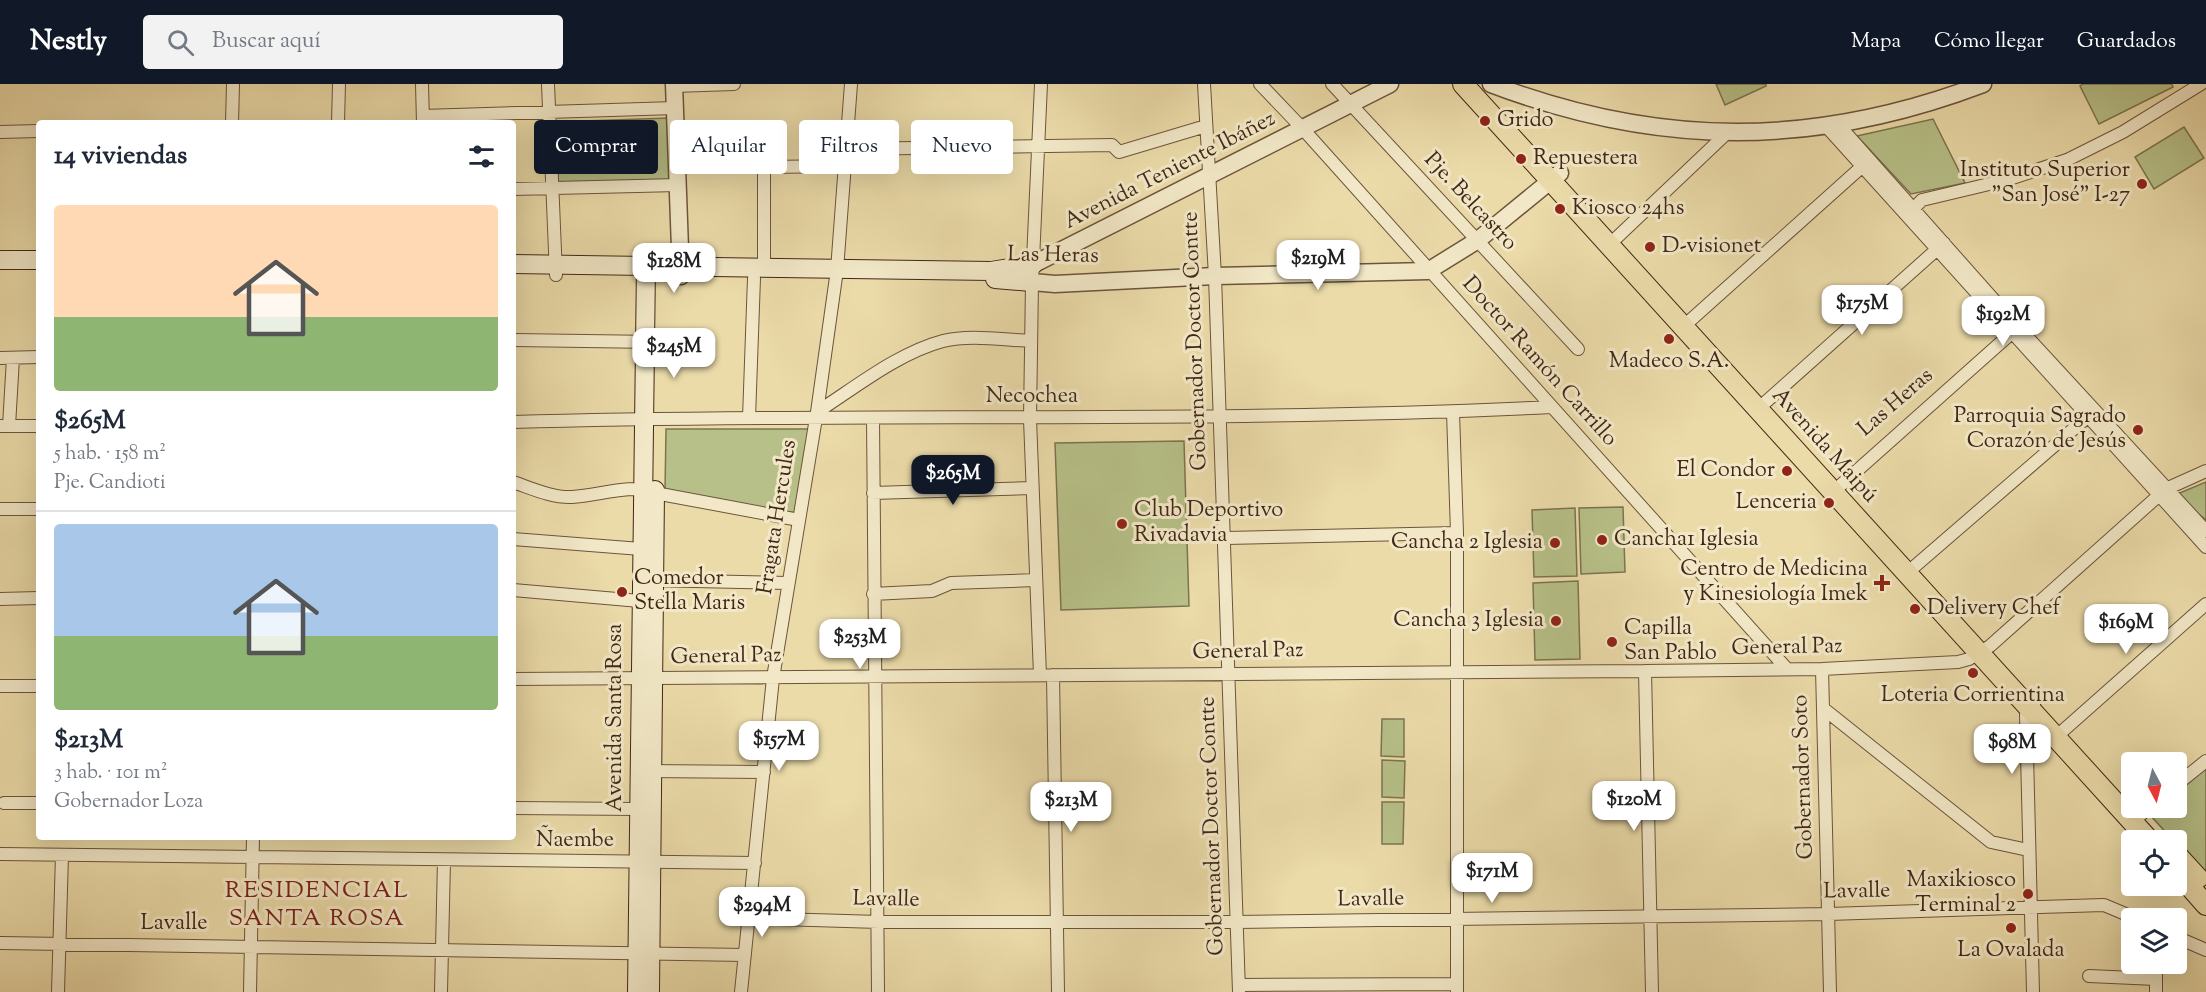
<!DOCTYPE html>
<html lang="es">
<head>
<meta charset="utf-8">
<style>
	:root { --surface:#fff; --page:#f2f2f3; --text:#1f2937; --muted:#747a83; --line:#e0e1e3; --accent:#111827 }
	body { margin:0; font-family:"Sorts Mill Goudy",serif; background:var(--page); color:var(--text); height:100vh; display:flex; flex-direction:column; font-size:22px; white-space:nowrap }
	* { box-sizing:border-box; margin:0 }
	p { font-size:20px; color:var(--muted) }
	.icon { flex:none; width:33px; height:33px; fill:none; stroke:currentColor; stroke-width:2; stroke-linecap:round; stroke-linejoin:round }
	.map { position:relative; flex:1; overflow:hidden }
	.details { position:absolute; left:36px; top:36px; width:480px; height:720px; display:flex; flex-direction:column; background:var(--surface); border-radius:6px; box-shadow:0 6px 24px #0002 }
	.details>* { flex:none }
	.guide { position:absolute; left:534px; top:36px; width:570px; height:54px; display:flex; gap:12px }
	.needle { width:39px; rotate:173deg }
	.controls { position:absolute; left:2121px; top:668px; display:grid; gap:12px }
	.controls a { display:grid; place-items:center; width:66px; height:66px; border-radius:6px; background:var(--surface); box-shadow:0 6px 24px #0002; font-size:30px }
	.price { position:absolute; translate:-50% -51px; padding:0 14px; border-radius:12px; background:#fff; color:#222; font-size:20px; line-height:39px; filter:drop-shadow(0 2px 3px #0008) }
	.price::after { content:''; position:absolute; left:50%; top:36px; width:18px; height:14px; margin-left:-9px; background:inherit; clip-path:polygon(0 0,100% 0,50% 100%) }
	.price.on { background:var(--accent); color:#fff }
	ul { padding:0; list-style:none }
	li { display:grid; align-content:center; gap:12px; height:318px; padding:0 18px }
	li+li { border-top:2px solid var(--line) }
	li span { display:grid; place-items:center; height:186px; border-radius:6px; color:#555 }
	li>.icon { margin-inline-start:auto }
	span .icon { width:108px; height:108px; fill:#fffc; stroke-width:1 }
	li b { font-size:26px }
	h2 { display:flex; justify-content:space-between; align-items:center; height:72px; padding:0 18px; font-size:26px }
	.tag { padding:0 21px; border-radius:6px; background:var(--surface); box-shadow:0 6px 24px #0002; font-size:21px; line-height:54px }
	.tag.on { background:var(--accent); color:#fff }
	header { display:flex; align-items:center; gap:36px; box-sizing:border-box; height:84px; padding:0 30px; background:var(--accent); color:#fff }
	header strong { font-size:28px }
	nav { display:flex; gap:33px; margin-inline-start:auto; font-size:21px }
	.search { width:420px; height:54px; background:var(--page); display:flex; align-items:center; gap:15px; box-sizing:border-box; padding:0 21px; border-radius:6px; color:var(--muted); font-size:22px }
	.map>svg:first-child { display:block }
	.green { fill:#b7c088; stroke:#7c7450; stroke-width:1.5 }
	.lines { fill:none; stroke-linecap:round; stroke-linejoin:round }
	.minor-casing { stroke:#6c543c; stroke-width:14 }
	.tertiary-casing { stroke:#6c543c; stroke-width:19 }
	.secondary-casing { stroke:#412717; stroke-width:20 }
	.primary-casing { stroke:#412717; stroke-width:22 }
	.minor { stroke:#f2e8c7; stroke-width:12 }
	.tertiary { stroke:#f2e8c7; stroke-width:16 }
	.secondary { stroke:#f2e8c7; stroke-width:18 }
	.primary { stroke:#ebdba9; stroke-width:20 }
	.poi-dot { fill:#8f2418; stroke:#f2e8c7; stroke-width:2 }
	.labels { text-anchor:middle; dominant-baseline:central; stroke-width:6; stroke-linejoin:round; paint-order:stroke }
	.poi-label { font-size:22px; fill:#412717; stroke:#f2e8c7; text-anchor:start }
	.street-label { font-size:22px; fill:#412717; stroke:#f2e8c7 }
	.neighbourhood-label { font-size:24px; letter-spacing:1.5px; fill:#7a1f14; stroke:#f2e8c7 }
</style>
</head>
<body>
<header>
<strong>Nestly</strong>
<div class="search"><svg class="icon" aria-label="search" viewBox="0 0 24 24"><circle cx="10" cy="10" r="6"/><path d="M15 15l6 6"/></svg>Buscar aquí</div>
<nav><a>Mapa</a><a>Cómo llegar</a><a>Guardados</a></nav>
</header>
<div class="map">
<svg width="2206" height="908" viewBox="0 0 2206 908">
	<rect width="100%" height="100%" fill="#ebdba9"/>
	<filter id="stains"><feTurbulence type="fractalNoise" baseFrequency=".00333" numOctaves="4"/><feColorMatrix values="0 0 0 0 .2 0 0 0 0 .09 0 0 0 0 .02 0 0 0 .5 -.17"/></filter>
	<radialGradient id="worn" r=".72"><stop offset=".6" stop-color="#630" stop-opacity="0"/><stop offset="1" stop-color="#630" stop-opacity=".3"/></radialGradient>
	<path class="green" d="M1716,0H1766V2L1725,21Z
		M2083,0H2172L2173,3L2099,40L2080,2Z
		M670,34L671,97L554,101L555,38Z
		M1933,35L1965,99L1911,110L1857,52Z
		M2184,43L2204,74L2154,105L2135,73Z
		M666,345H810L796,429L665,408Z
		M1184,357L1189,522L1061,526L1055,359Z
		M2206,398V436L2175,411Z
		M1623,423L1625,488L1581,490L1579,424Z
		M1575,424L1577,492L1534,493L1532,426Z
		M1578,497L1580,575L1535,576L1533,499Z
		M1382,635H1404V673L1381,672Z
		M1382,676L1405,677L1404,714L1382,713Z
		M2206,684V793L2177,760L2176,756H2173L2150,731L2160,723H2176L2177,709Z
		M1382,718H1404L1403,760H1382Z"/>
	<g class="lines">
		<g class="minor-casing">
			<path id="minor" d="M422,0L423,39
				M548,0L556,191
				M1204,0L1215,192L1239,908
				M1260,0L1303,45L1787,585
				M1332,0L1578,265
				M674,2L734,0
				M423,32L675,24
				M232,39L233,0
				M338,39L339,0
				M1837,39L2018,243L2206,447
				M1825,41L2206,463
				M0,48L39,47
				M846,65L1112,61L1119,68L1206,42
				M513,105L678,101
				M1909,129L1922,116L2006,96L2067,76L2123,48L2201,0
				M1610,160L1727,49
				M764,185V83L845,82
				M1684,242L1866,79
				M513,256L656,258
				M0,274L39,273
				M1759,324L1944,159
				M817,328C856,303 898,269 943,257C970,250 1004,256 1031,257
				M1453,328L1457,449V908
				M749,334L754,194
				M873,334L878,908
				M513,338C859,328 1205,340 1551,323
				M0,342H39
				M9,342L13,274
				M513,398C531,404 552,414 572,413C599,412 629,399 655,409L799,436
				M1833,408L2016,245
				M873,409L1032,404
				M0,425H39
				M1226,454L1457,449
				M513,455L641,465
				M1907,489L2092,329
				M649,496L788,499
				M513,506L640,517
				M873,510L932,507L951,499L1036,496
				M0,515L39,514
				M1822,585L1830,908
				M1645,587L1652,908
				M1040,591L1030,335L1032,198L1041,0
				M1053,591L1058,908
				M513,595L1645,587L1822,585L1958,578L1969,575L1990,562L2166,405L2206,387
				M0,602H39
				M1824,625L1991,758L2028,766
				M2057,652L2206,520
				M646,687L764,688
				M2176,701L2206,677
				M4,719H39
				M513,724L639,725
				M2133,737L2150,723
				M0,770L755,779
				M749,834L879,838H1237L1829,830L2104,821L2135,834
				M2176,853L2206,866
				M0,859L745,871
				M2089,892L2156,895
				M1239,901L1457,900
				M58,908L62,771
				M250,908L253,753
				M441,908L444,777
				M741,908L773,594L817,328L837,186L851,0
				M2033,908L2026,631L2037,614
				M2156,908V879"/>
		</g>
		<g class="tertiary-casing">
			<path id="tertiary" d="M674,0L681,192
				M1491,0C1659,64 1814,64 1983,0
				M1034,180L1390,0
				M1032,198L1055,200L1215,192L1428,187L1478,156L1560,89"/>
		</g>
		<g class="secondary-casing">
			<path id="secondary" d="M0,176H39
				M513,180L991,187L1034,180
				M995,195L1032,198
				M637,908L646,181
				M650,908L655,406"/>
		</g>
		<g class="primary-casing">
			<path id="primary" d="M1463,0L2149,756
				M2176,770L2198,794
				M2176,787L2206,821"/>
		</g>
		<use href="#minor" class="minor"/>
		<use href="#tertiary" class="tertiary"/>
		<use href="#secondary" class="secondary"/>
		<use href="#primary" class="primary"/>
	</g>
	<g class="poi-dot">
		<circle cx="1485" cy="37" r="6"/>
		<circle cx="1521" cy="75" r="6"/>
		<circle cx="2142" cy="100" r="6"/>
		<circle cx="1560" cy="125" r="6"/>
		<circle cx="1650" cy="163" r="6"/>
		<circle cx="1669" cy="255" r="6"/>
		<circle cx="2138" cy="346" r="6"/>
		<circle cx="1787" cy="387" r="6"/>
		<circle cx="1829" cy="419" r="6"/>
		<circle cx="1122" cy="440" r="6"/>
		<circle cx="1602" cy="456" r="6"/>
		<circle cx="1555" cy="459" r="6"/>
		<path d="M1879 490h6v6h6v6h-6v6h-6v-6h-6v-6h6z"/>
		<circle cx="622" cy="508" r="6"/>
		<circle cx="1915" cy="525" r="6"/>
		<circle cx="1556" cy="537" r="6"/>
		<circle cx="1612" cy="558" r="6"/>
		<circle cx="1973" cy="589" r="6"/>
		<circle cx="2028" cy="810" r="6"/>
		<circle cx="2011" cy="844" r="6"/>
	</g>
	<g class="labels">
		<g class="poi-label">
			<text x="1497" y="37">Grido</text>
			<text x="1533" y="75">Repuestera</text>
			<text x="2130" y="87" text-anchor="end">Instituto Superior<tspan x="2130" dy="25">"San José" I-27</tspan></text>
			<text x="1572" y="125">Kiosco 24hs</text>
			<text x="1662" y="163">D-visionet</text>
			<text x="1669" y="278" text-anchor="middle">Madeco S.A.</text>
			<text x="2126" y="333" text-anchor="end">Parroquia Sagrado<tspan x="2126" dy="25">Corazón de Jesús</tspan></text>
			<text x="1775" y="387" text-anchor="end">El Condor</text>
			<text x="1817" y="419" text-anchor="end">Lenceria</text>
			<text x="1134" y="427">Club Deportivo<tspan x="1134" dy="25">Rivadavia</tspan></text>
			<text x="1614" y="456">Cancha1 Iglesia</text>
			<text x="1543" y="459" text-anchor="end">Cancha 2 Iglesia</text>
			<text x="1868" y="486" text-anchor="end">Centro de Medicina<tspan x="1868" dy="25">y Kinesiología Imek</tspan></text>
			<text x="634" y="495">Comedor<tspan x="634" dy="25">Stella Maris</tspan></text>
			<text x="1927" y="525">Delivery Chef</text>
			<text x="1544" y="537" text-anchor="end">Cancha 3 Iglesia</text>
			<text x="1624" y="545">Capilla<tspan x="1624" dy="25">San Pablo</tspan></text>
			<text x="1973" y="612" text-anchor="middle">Loteria Corrientina</text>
			<text x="2016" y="797" text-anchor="end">Maxikiosco<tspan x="2016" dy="25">Terminal 2</tspan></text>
			<text x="2011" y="867" text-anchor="middle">La Ovalada</text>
		</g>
		<g class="street-label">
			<text transform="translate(1170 87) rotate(-27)">Avenida Teniente Ibáñez</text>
			<text transform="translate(1470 118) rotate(47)">Pje. Belcastro</text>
			<text transform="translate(1053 172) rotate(1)">Las Heras</text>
			<text transform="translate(1196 257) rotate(-92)">Gobernador Doctor Contte</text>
			<text transform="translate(1539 278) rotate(48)">Doctor Ramón Carrillo</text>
			<text x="1032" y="313">Necochea</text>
			<text transform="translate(1896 319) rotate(-41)">Las Heras</text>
			<text transform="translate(1824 362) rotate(48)">Avenida Maipú</text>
			<text transform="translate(778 433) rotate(-81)">Fragata Hercules</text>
			<text transform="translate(1787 564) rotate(-1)">General Paz</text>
			<text transform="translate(1248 568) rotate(-1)">General Paz</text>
			<text transform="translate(726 573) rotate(-1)">General Paz</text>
			<text transform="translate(616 634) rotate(-90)">Avenida Santa Rosa</text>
			<text transform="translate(1804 693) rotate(-92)">Gobernador Soto</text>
			<text transform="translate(1213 742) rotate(-92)">Gobernador Doctor Contte</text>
			<text x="575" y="757">Ñaembe</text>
			<text transform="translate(1857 808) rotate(-1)">Lavalle</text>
			<text transform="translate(886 816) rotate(1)">Lavalle</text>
			<text transform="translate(1371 816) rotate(-1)">Lavalle</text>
			<text x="174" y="840">Lavalle</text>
		</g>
		<g class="neighbourhood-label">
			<text x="317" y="807">RESIDENCIAL<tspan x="317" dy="28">SANTA ROSA</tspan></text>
		</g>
	</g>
	<rect width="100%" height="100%" filter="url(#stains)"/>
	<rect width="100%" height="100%" fill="url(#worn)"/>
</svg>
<div class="controls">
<a><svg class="needle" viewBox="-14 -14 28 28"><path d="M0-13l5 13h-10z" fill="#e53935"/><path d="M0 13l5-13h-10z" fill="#747a83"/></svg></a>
<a><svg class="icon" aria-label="locate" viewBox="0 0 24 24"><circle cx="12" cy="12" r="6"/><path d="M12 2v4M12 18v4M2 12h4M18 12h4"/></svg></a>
<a><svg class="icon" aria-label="layers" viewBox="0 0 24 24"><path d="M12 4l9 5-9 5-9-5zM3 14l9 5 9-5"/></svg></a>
</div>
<b class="price" style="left:1318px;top:207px">$219M</b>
<b class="price" style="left:674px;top:210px">$128M</b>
<b class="price" style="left:1862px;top:252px">$175M</b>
<b class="price" style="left:2003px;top:263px">$192M</b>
<b class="price" style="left:674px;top:295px">$245M</b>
<b class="price on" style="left:953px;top:422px">$265M</b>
<b class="price" style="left:2126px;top:571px">$169M</b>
<b class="price" style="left:860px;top:586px">$253M</b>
<b class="price" style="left:779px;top:688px">$157M</b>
<b class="price" style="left:2012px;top:691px">$98M</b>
<b class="price" style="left:1634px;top:748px">$120M</b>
<b class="price" style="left:1071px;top:749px">$213M</b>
<b class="price" style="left:1492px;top:820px">$171M</b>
<b class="price" style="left:762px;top:854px">$294M</b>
<div class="guide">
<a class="tag on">Comprar</a>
<a class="tag">Alquilar</a>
<a class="tag">Filtros</a>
<a class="tag">Nuevo</a>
</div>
<section class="details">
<h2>14 viviendas<svg class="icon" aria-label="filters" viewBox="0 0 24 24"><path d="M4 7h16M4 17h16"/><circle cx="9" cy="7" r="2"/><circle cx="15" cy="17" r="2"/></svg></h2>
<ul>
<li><span style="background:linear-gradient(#ffd9b3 60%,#8fb573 0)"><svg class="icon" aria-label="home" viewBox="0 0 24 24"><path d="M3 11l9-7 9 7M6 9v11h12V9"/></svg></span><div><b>$265M</b><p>5 hab. · 158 m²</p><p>Pje. Candioti</p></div></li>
<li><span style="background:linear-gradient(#a9c7e8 60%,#8fb573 0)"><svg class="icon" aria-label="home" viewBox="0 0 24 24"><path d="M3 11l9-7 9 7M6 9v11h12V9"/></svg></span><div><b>$213M</b><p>3 hab. · 101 m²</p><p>Gobernador Loza</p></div></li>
</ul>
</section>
</div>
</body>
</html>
